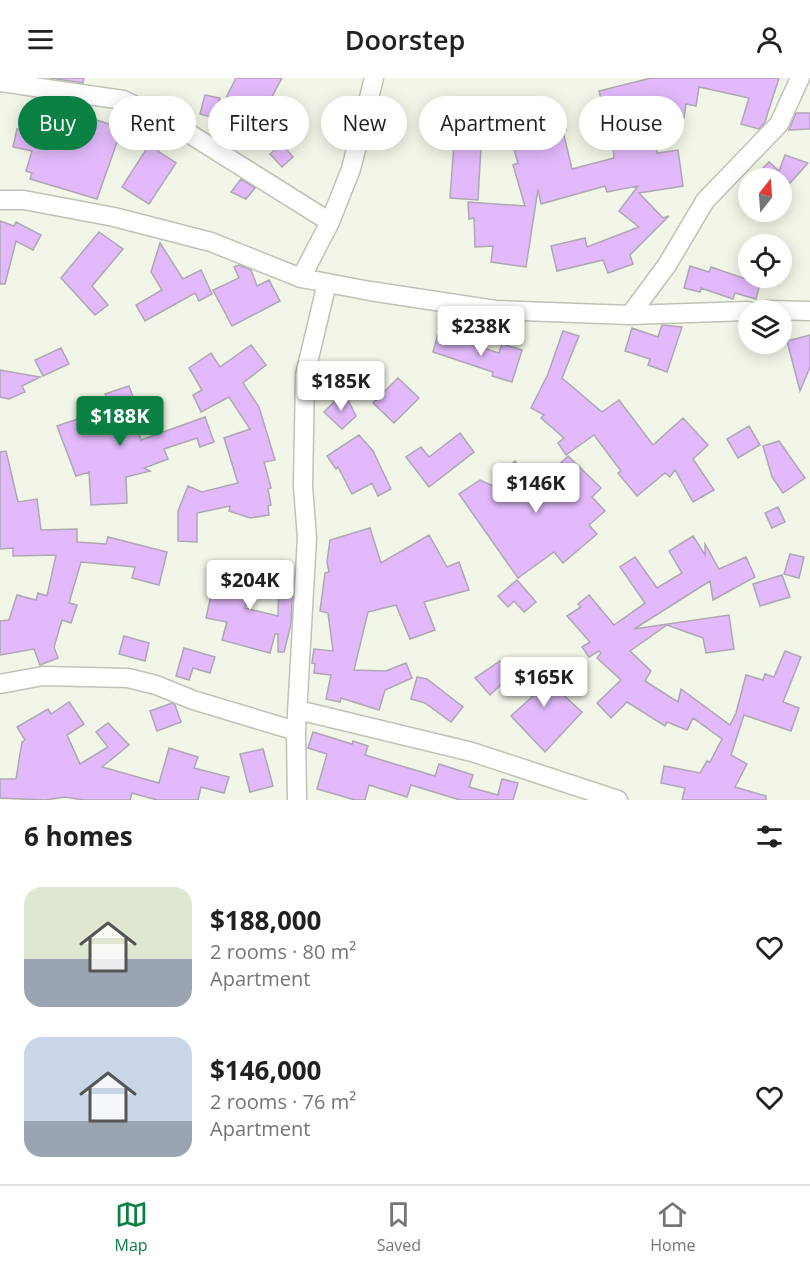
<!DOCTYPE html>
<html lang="en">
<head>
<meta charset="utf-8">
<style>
	:root { --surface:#fff; --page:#f6f6f6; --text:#202124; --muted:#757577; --line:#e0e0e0; --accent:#0b8043 }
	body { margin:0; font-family:"Open Sans",sans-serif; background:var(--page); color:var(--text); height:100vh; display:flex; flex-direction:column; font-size:22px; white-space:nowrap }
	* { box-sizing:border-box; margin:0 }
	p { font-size:20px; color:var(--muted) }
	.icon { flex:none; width:33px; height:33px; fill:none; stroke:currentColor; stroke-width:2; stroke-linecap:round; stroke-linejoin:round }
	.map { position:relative; height:722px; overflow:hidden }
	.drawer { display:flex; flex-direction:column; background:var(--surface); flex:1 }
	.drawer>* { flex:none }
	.guide { position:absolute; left:18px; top:18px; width:774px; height:54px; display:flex; gap:12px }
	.needle { width:39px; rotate:17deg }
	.fabs { position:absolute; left:738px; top:90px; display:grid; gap:12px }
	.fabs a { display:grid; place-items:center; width:54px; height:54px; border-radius:50%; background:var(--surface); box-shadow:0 3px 15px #0003; font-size:30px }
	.price { position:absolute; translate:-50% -51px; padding:0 14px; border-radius:6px; background:#fff; color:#222; font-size:20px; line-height:39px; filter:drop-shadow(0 2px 3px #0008) }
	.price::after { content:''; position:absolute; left:50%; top:36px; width:18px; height:14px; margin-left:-9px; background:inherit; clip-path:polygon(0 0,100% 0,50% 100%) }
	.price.active { background:var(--accent); color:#fff }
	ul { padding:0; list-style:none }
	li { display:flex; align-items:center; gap:18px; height:150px; padding:0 24px }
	li span { display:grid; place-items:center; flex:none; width:168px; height:120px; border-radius:18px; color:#555 }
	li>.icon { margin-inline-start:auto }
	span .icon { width:72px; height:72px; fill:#fffc; stroke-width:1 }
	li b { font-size:26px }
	h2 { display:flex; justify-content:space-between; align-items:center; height:72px; padding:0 24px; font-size:26px }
	.chip { padding:0 21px; border-radius:27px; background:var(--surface); box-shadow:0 3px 15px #0003; font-size:21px; line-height:54px }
	.chip.active { background:var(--accent); color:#fff }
	header { display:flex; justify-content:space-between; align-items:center; height:78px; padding:0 24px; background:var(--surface); font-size:27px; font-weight:600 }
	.tabs { display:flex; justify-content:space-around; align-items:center; height:84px; border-top:2px solid var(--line); background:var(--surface); font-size:16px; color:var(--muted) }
	.tabs a { display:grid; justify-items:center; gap:3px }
	.tabs .active { color:var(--accent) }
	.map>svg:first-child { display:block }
	.building { fill:#e2bafb; stroke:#aea7b3; stroke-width:1.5 }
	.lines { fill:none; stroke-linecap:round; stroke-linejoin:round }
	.street-casing { stroke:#bec3b6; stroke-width:21 }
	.street { stroke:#fff; stroke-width:18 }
</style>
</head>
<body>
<header><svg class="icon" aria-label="menu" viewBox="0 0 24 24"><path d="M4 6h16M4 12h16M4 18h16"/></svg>Doorstep<svg class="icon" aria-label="person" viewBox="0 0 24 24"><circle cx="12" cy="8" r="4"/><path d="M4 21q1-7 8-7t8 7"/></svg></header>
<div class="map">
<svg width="810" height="722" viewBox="0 0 810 722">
	<rect width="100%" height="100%" fill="#f1f6e8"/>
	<path class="building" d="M50,0H84L83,5Z
		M236,0H282L267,28L259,24L252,38L224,24Z
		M651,0H779L765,44L759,51L741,46L749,20L699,9L696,28L686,26L684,40L662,37L657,75L678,72L683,108L639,115L663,140L669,138L630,177L633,186L608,195L603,182L557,193L551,168L585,160L587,169L639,149L619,133L638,108L607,114L605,108L541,126L538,111L526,189L491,184L493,168L475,169L474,140L469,141L468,124L525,128L513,87L518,85L508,52L530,45L526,33L541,27L545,37L559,33L566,52L563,53L572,91L614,80L610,37L606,39L599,13Z
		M205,17L220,20L215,40L200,36Z
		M40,21L76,27L90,32L87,39L122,50L97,121L30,101L32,95L26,93L32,73L13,69L17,51L31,54Z
		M464,23L483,28L473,68H481L478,122L450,120L454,65Z
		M796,35H810V51L789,52Z
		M282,66L293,79L282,89L270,76Z
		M149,67L176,85L149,126L122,109Z
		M785,77L808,85L782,114V100H753L769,84L779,93Z
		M241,101L255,110L246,121L231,114Z
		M0,143L14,148L16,144L41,157L33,172L16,163L5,206H0Z
		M99,154L123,171L92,208L108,227L95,237L61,200Z
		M160,165L183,201L201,192L212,216L199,223L195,215L145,243L136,227L162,212L151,194Z
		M239,187L251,192L257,208L269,202L280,223L232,248L213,212L239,200L234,189Z
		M690,188L709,194L711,189L760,206L756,221L735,215L733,221L701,210L700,214L684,210Z
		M662,247L682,249L667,294L648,287L650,281L625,273L632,250L658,259Z
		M563,253L579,258L562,300L602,334L619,322L653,367L683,340L708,367L693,381L714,412L693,424L675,392L670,399L665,395L637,418L618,395L621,393L594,357L566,377L558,365L564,360L541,340L544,337L531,330L548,296Z
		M438,256L499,275L502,266L522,272L512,304L492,298L493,294L433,274Z
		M810,257V289L800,313L787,263Z
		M251,267L266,287L243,305L259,329L275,382L264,384L271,410L268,411L271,427L268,428L269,437L250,440L229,433L230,428L197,435V464L178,463V433L188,408L202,414L238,405L224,360L250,351L229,319L201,334L193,317L202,312L189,290L211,275L220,289Z
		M61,270L69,286L43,298L35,282Z
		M0,292L40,299L22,308L25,314L9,321L0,319Z
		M398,300L419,320L394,345L373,325Z
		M129,308L135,325L129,327L141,362L205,339L214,364L200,369L197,360L164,371L168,381L144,390L150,393L126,399L127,425L91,427L89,394L76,398L57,348L110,330L105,316Z
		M344,314L356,338L342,351L324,334Z
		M749,348L760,367L738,380L727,361Z
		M460,355L474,374L429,409L406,379L421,369L429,379Z
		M359,357L373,373L391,411L378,418L372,405L352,416L338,389L336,391L327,378Z
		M779,363L805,400L783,415L772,399L763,368Z
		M6,373L18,424L37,421L41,452L77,451V464L106,466L108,459L167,474L159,507L132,500L135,489L81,484L69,525L77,527L71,545L62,542L54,569L58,580L40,587L34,571L0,577V543L9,542L17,517L36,522L38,515L47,518L56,477L13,478V470L0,471V374Z
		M568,378L601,410L592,419L605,433L589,447L597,456L563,485L554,474L518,500L459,416L480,402L493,408L499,396L515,383L535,410Z
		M778,429L785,444L772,450L765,435Z
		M370,450L381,485L429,457L447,489L459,484L469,512L424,524L435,552L410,561L396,527L368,534L354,592L386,593L406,585L412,600L385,612L379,632L341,620L340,624L326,621L331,597L314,595L315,586L312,585L314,571L333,573L328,535L320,533L325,495L329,494L327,484L330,462Z
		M693,458L705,477V466L719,491L746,479L755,499L713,522L710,503L634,551L729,537L734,571L706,575L703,560L667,547L630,573L651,593L645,603L678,624L681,611L730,647L736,635L746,597L763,602L765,596L774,599L785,573L801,579L783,624L799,630L791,653L744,637L731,677L747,686L735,709L766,718V722H682L685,710L661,705L664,688L700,695L707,683L710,684L722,661L693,640L687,652L667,644L665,648L627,624L611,640L597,625L621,602L597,580L601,575L599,573L589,579L582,569L590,564L567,538L581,529L578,526L589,517L614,547L645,525L620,489L635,479L657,510L682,495L669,473Z
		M790,476L804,479L799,500L784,496Z
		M224,486L255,495L245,530L278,538L279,496L293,499L291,546L284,574H278V556H275L270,575L222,562L227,544L206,540L214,504L218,505Z
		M782,497L790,519L760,528L753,506Z
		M517,502L536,524L524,534L514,523L508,529L498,518Z
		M124,558L149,565L145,583L119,576Z
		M184,570L215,579L210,595L193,590L189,602L176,598Z
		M542,580L554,593L545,600L582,634L545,674L511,638L532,619L517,603Z
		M500,583L512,596L490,617L475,600Z
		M417,599L427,601L463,629L451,644L425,625L411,621Z
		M69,624L84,646L67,657L80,686L108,669L96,654L108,645L129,667L102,689L159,705L169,670L198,679L194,690L229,699L224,715L201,709L198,722H157L132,715L130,722H83L65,719L45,722L0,720V701H16L22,664L25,662L17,649L48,631L51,636Z
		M172,625L175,627L181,644L157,653L150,633Z
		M313,654L352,666L353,663L368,668L365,677L435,698L439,686L473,697L469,709L498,717L502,701L518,705L513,722H460L411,707L407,719L369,707L365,722H355L317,711L327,676L308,670Z
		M263,671L273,708L250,714L240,676Z"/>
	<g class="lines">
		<g class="street-casing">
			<path id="street" d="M0,4L123,22L174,46L330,144
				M0,122H24L114,139L211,164L301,200L370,213L495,232L630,237L748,233
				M301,200L330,144L351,91L374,0
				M767,232L810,233
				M630,237L667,187L705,123L779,46L800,0
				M0,606L43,598L128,600L156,607L193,622L296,653
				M298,632L472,674L618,722
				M297,722L296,653L307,460L303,408L305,297L327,205"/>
		</g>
		<use href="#street" class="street"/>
	</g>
</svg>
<div class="fabs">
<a><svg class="needle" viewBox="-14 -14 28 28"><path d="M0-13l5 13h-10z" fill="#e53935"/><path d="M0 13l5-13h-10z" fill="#757577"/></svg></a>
<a><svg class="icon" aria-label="locate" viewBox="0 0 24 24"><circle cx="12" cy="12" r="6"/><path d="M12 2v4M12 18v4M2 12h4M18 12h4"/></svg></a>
<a><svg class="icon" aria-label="layers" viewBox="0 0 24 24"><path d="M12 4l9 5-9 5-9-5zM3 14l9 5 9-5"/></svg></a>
</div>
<b class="price" style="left:481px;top:279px">$238K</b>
<b class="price" style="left:341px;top:334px">$185K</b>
<b class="price active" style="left:120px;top:369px">$188K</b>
<b class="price" style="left:536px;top:436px">$146K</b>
<b class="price" style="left:250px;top:533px">$204K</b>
<b class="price" style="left:544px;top:630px">$165K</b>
<div class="guide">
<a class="chip active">Buy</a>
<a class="chip">Rent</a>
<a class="chip">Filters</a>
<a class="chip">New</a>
<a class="chip">Apartment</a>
<a class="chip">House</a>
</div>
</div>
<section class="drawer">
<h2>6 homes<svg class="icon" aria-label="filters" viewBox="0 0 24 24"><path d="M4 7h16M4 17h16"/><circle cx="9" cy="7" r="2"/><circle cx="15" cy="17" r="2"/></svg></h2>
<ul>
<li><span style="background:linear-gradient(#dfe7d0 60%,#9aa5b1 0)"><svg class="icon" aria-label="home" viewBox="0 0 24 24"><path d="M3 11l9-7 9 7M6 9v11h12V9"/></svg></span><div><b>$188,000</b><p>2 rooms · 80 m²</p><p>Apartment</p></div><svg class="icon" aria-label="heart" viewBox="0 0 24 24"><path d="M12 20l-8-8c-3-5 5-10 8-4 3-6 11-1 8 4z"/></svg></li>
<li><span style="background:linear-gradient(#c9d6e8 70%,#9aa5b1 0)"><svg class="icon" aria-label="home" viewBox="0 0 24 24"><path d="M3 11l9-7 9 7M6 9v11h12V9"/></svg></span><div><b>$146,000</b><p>2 rooms · 76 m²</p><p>Apartment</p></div><svg class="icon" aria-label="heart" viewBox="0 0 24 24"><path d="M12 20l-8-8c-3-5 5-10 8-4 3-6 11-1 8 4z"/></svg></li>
</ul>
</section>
<nav class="tabs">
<a class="active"><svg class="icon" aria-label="map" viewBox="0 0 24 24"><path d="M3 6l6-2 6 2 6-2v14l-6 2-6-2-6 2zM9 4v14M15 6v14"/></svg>Map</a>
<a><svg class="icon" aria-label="saved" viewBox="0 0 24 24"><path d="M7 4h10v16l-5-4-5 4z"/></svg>Saved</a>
<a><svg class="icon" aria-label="home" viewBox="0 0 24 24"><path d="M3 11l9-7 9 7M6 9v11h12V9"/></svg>Home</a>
</nav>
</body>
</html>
